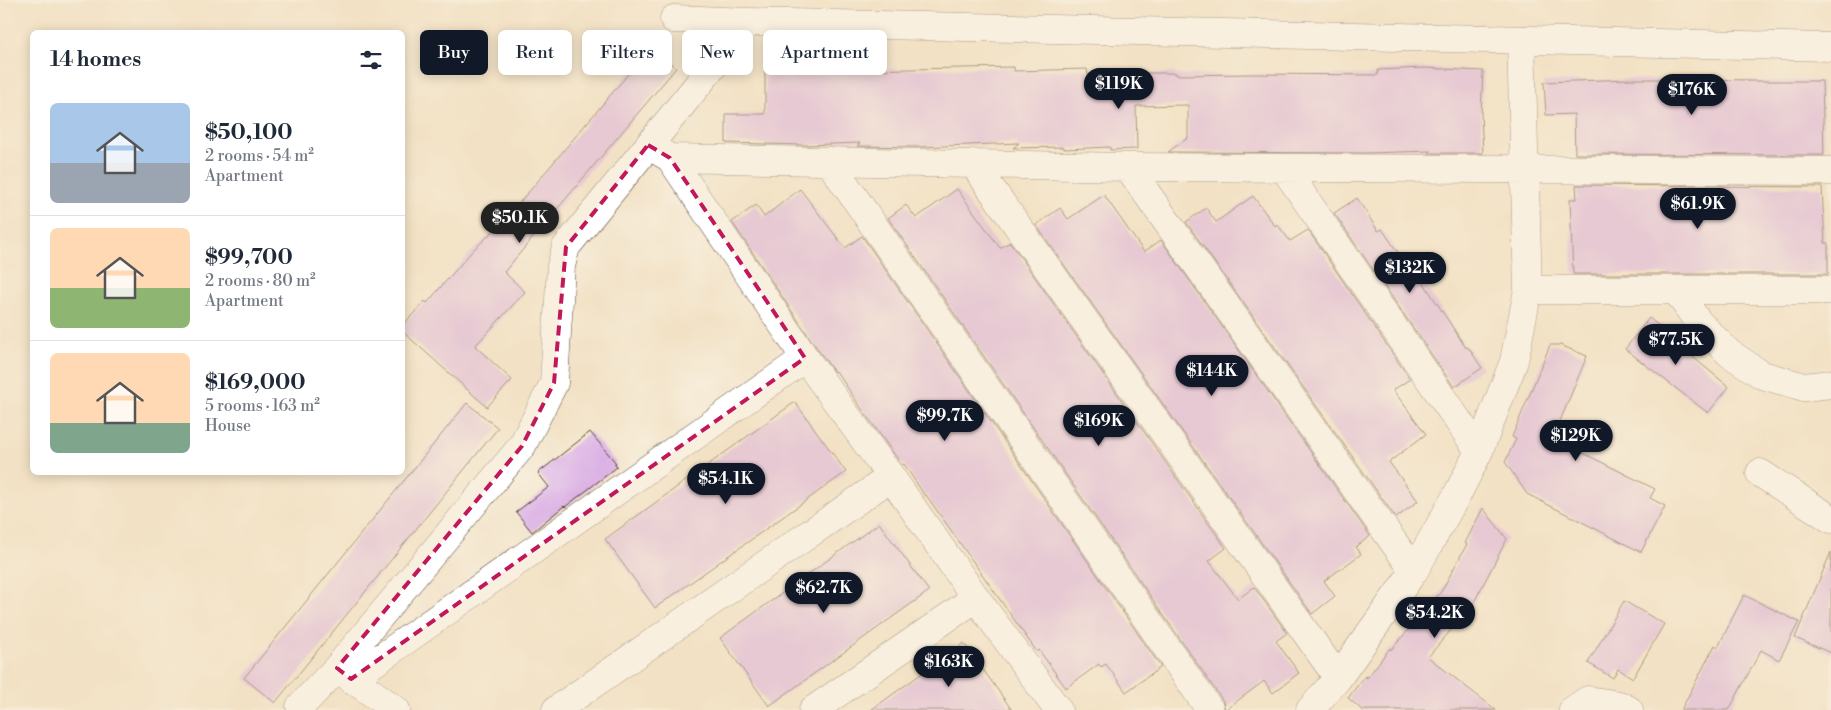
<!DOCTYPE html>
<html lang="en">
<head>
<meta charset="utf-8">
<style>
	:root { --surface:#fff; --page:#f2f2f3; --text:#1f2937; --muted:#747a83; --line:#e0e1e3; --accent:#111827 }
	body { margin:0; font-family:"Libre Bodoni",serif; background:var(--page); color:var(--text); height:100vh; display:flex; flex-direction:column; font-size:19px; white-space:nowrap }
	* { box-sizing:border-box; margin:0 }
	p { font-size:16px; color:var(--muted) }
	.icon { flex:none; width:28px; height:28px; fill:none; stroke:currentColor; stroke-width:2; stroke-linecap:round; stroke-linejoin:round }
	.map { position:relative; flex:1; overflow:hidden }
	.details { position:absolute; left:30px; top:30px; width:375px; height:445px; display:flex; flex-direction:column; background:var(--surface); border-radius:8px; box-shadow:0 2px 12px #0003 }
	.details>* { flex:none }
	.top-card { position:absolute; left:420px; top:30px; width:475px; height:45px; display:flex; gap:10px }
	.price { position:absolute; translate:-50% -42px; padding:0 11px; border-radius:18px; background:var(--accent); color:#fff; font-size:16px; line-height:32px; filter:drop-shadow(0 1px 2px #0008) }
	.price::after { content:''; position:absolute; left:50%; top:30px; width:15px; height:11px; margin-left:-8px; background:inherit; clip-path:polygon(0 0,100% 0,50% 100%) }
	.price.current { background:#222; color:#fff }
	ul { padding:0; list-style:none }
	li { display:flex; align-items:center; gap:15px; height:125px; padding:0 20px }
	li+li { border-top:1px solid var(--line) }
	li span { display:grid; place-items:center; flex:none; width:140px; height:100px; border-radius:8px; color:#555 }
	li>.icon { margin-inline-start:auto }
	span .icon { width:60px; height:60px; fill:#fffc; stroke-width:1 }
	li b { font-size:21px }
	h2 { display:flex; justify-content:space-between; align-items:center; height:60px; padding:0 20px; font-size:21px }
	.pill { padding:0 18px; border-radius:8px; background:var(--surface); box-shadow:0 2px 12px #0003; font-size:18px; line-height:45px }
	.pill.current { background:var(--accent); color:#fff }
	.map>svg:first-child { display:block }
	.building { fill:#d9ace4 }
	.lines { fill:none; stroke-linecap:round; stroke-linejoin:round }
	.minor-casing { stroke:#564537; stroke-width:29 }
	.minor { stroke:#fff; stroke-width:28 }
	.marked { fill:none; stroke:#c2185b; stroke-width:4; stroke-dasharray:10 6; stroke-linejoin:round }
</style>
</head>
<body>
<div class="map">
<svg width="1831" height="710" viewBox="0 0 1831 710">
	<rect width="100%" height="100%" fill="#fbf7ec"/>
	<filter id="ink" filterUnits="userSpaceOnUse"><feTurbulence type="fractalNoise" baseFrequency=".02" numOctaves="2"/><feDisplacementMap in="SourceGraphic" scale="10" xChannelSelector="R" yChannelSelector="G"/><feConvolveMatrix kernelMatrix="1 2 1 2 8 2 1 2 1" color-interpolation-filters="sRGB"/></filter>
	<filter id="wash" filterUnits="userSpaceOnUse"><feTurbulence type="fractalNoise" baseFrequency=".0096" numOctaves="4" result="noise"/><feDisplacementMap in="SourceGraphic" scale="20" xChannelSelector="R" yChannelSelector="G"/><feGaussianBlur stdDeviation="1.12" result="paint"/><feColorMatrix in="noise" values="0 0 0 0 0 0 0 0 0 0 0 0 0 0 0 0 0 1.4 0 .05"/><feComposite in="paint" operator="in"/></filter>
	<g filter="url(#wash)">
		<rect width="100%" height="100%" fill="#f2e1c4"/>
		<g id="blocks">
			<path class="building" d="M651,47L676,68L504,272L525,292L475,346L512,380L487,407L402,331V326L425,301L427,303L473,250L500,225L532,188Z
				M1014,67V71L1087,69L1088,75L1146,73H1176V75L1252,74L1378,75V70L1424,68L1483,71L1481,114L1483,153H1428L1431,151L1366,153L1168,152L1188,138V105L1136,106L1137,149L1110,150V147L1064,149V147L1013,148L1019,143L919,147L857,146L860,143L805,145L726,143V114H765V68L857,70Z
				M1632,79H1708L1747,80V81H1822L1824,155L1575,154L1574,114L1546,115L1544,82Z
				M1576,185L1822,187L1825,243H1828V274H1573L1570,199H1577Z
				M800,189L845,248L862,236L1161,667L1126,692L1106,664L1101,667L1099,664L1066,688L1039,650L1037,652L926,495L925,496L904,464L902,465L864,412L836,371L834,372L812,341L732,222L756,205L764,217Z
				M957,189L1000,248L1010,242L1226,548L1209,561L1238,599L1254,587L1287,633L1276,641L1299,673L1273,693L1264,681L1225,710L1223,701L888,218L906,205L916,218Z
				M1104,195L1144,252L1161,240L1370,536L1356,547L1361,554L1324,581L1335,596L1312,614L1036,225L1060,208L1068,219Z
				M1253,196L1275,226L1277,224L1290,241L1308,230L1410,379L1393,390L1426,434L1389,462L1418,501L1396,518L1186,222L1206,208L1216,222Z
				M1357,198L1378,231L1382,229L1401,257L1405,254L1466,348L1468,347L1482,368L1454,387L1334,213Z
				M1649,318L1672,336L1670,338L1729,387L1708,413L1625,349Z
				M1550,345H1560L1587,356L1553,438L1655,489L1650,498L1665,506L1641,552L1527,494L1505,462L1516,439L1512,437Z
				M795,402L846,472L655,608L605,539Z
				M467,403L498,428L275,703L244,678Z
				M590,432L616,463L614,464L617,467L565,507L564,506L532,532L516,512L549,487L538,473Z
				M1483,508L1507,539L1473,604L1428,657L1496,710H1362L1348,698L1365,676L1367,678L1390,648L1391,650L1441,592L1467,544L1465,543Z
				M879,523L929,591L769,706L720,638Z
				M1831,552V653L1795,638Z
				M1744,595L1799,622L1779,660L1761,650L1729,710H1681L1715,645L1718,647Z
				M1624,601L1664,624L1633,678L1618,669L1613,678L1588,663Z
				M964,643L1012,710H871Z"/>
		</g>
	</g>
	<g filter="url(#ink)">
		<use href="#blocks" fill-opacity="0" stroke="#564537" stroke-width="1"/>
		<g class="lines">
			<g class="minor-casing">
				<path id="minor" d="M674,19L749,22L1831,47
					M658,151L670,158L805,358L891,477L976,598L1058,710
					M670,158L1128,167L1831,171
					M829,161L1210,710
					M973,163L1338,678
					M1128,167L1414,571
					M1284,168L1479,451
					M1528,290H1831
					M1676,290L1699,323L1729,353L1762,375L1804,387L1831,384
					M1760,473L1831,519
					M338,669L396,710
					M351,679L805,358
					M300,707L337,668L522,446L554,383L561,266L566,247L749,22
					M556,710L891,477
					M813,710L976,598
					M1310,710L1338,678L1414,571L1458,493L1479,451L1514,361L1528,290L1521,40
					M1573,710L1588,700L1619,705L1629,710"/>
			</g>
			<use href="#minor" class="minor"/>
		</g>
	</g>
	<path d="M0 0H1831V710H0ZM648,145L670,158L805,358L351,679L337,668L522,446L554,383L566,247Z" fill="#f2e1c4" fill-opacity=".55" fill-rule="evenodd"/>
	<path class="marked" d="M648,145L670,158L805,358L351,679L337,668L522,446L554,383L566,247Z"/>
</svg>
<b class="price" style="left:1119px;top:110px">$119K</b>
<b class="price" style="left:1692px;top:116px">$176K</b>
<b class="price" style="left:1698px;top:230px">$61.9K</b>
<b class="price current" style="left:520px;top:244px">$50.1K</b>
<b class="price" style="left:1410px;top:294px">$132K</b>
<b class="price" style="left:1676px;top:366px">$77.5K</b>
<b class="price" style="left:1212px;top:397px">$144K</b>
<b class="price" style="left:945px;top:442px">$99.7K</b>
<b class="price" style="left:1099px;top:447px">$169K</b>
<b class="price" style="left:1576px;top:462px">$129K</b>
<b class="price" style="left:726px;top:505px">$54.1K</b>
<b class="price" style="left:824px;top:614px">$62.7K</b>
<b class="price" style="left:1435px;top:639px">$54.2K</b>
<b class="price" style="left:949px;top:688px">$163K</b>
<div class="top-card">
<a class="pill current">Buy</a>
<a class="pill">Rent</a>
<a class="pill">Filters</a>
<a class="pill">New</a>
<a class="pill">Apartment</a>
</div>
<section class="details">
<h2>14 homes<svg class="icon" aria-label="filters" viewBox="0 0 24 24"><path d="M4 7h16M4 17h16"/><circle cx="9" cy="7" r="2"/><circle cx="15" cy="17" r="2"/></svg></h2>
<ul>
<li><span style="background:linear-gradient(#a9c7e8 60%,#9aa5b1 0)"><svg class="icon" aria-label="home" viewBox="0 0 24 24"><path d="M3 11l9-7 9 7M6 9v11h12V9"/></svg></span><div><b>$50,100</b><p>2 rooms · 54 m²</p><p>Apartment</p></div></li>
<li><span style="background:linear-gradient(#ffd9b3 60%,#8fb573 0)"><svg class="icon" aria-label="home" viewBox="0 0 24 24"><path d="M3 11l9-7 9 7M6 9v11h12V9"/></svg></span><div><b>$99,700</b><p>2 rooms · 80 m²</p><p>Apartment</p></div></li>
<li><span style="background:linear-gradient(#ffd9b3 70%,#7fa58c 0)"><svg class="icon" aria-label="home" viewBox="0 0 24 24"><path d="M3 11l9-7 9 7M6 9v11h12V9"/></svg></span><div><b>$169,000</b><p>5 rooms · 163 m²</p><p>House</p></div></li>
</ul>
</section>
</div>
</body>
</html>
